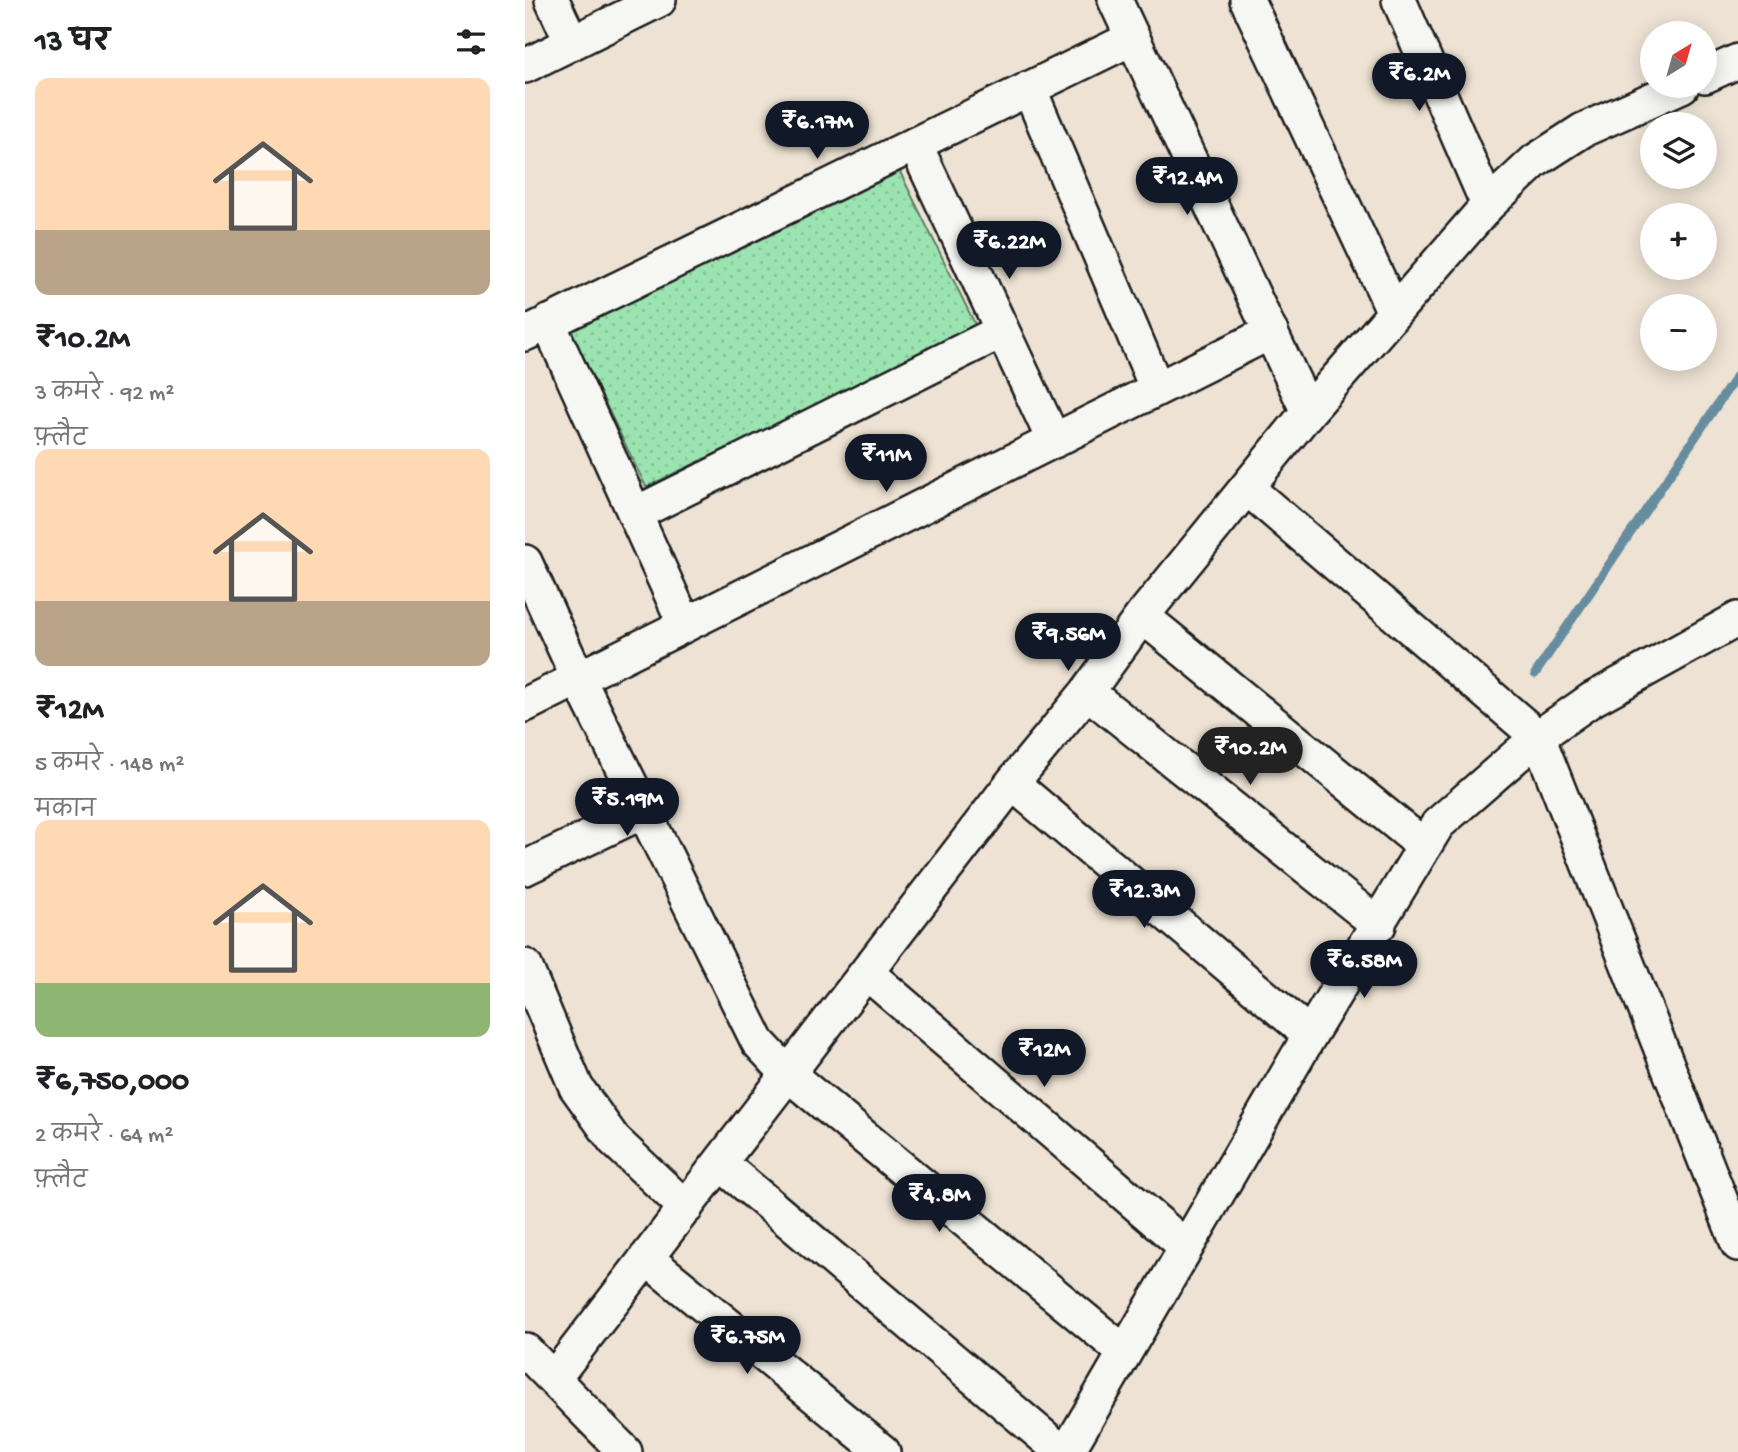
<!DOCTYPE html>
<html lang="hi">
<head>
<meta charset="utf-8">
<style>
	:root { --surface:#fff; --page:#f6f6f6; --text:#202124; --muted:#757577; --accent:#111827 }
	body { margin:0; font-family:"Gochi Hand","Playpen Sans Deva",sans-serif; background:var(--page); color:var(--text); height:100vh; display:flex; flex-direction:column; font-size:26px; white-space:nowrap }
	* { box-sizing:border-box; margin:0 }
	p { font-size:23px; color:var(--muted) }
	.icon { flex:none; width:38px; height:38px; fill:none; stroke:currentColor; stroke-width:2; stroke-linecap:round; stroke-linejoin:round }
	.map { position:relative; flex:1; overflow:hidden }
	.details { display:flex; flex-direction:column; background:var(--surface); width:525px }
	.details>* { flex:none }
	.needle { width:46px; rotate:37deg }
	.fabs { position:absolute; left:1115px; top:21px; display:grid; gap:14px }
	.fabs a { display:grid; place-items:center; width:77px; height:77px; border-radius:50%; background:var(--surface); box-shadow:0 4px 18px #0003; font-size:35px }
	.price { position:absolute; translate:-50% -60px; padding:0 16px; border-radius:24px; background:var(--accent); color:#fff; font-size:23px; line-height:46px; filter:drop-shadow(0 2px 4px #0008) }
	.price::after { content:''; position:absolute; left:50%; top:42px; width:21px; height:16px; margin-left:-10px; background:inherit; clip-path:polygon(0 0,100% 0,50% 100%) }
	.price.current { background:#222; color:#fff }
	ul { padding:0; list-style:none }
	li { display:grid; align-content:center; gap:14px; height:371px; padding:0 35px }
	li span { display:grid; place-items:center; height:217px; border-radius:14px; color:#555 }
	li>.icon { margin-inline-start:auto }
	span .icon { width:126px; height:126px; fill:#fffc; stroke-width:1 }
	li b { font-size:30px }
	h2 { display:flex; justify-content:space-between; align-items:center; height:84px; padding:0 35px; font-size:30px }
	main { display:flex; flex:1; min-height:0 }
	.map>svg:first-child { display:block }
	.green { fill:url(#green-dots); stroke:#5c8066; stroke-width:2 }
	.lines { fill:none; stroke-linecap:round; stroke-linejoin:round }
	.stream { stroke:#658c9f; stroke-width:9 }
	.minor-casing { stroke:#1c1c1c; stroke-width:38 }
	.minor { stroke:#f6f6f2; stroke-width:33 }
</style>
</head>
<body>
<main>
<section class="details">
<h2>13 घर<svg class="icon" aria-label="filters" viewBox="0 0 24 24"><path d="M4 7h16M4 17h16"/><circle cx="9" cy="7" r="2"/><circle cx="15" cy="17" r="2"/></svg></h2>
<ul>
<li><span style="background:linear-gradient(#ffd9b3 70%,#b9a48a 0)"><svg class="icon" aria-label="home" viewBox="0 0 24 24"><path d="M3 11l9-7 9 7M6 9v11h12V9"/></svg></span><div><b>₹10.2M</b><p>3 कमरे · 92 m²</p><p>फ़्लैट</p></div></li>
<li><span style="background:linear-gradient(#ffd9b3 70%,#b9a48a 0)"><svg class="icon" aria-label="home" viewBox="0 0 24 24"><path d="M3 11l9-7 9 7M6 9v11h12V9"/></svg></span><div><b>₹12M</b><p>5 कमरे · 148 m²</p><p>मकान</p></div></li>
<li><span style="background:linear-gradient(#ffd9b3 75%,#8fb573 0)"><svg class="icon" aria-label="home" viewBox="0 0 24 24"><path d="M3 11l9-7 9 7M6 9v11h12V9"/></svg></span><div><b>₹6,750,000</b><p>2 कमरे · 64 m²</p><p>फ़्लैट</p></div></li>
</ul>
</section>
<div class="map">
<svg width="1213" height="1452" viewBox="0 0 1213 1452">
	<defs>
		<pattern id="green-dots" width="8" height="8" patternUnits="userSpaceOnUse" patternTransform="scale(1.75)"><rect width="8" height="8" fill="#9be3b1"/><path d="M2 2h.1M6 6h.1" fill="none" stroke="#85c298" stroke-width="1.8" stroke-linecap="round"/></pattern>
	</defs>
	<rect width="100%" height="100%" fill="#ede2d3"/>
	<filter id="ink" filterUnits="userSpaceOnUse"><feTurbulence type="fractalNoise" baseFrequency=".0143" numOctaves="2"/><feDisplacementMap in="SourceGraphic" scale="14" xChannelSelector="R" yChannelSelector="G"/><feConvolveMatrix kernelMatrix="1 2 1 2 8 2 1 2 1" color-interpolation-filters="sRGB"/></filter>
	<g filter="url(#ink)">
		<path class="green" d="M374,170L452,328L121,487L44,329Z"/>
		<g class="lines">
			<path class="stream" d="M1010,674L1213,374"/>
			<g class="minor-casing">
				<path id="minor" d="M27,0L47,43
					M590,0L783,412
					M722,0L869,312
					M874,0L963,205
					M0,66L134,0
					M1180,76L1213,61
					M504,88L632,389
					M390,144L529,441
					M23,322L160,625
					M0,334L608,38
					M723,489L1013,737L1213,1244
					M110,514L477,331
					M0,562L53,678L233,1042L263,1074L599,1352
					M617,616L898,845
					M562,692L854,925
					M0,705L746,332
					M487,783L785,1035
					M0,868L119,811
					M0,966L51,1087L89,1140L161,1208
					M342,973L660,1246
					M195,1163L537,1452
					M121,1258L358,1452
					M0,1350L100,1452
					M29,1378L487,783L562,692L617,616L783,412L963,205L1010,161L1058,130L1157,86
					M542,1452L785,1035L913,824L1013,737L1066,700L1213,619"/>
			</g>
			<use href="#minor" class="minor"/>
		</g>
	</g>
</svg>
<div class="fabs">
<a><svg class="needle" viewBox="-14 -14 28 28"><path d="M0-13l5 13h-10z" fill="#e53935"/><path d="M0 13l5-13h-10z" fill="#757577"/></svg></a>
<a><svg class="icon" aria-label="layers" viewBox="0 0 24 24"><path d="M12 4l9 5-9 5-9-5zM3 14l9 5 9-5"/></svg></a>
<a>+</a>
<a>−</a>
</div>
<b class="price" style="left:894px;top:113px">₹6.2M</b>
<b class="price" style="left:292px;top:161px">₹6.17M</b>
<b class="price" style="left:662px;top:217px">₹12.4M</b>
<b class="price" style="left:484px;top:281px">₹6.22M</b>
<b class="price" style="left:361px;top:494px">₹11M</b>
<b class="price" style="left:543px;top:673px">₹9.56M</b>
<b class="price current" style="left:725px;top:787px">₹10.2M</b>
<b class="price" style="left:102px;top:838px">₹5.19M</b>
<b class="price" style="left:619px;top:930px">₹12.3M</b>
<b class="price" style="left:839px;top:1000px">₹6.58M</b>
<b class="price" style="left:519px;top:1089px">₹12M</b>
<b class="price" style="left:414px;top:1234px">₹4.8M</b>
<b class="price" style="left:222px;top:1376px">₹6.75M</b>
</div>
</main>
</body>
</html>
